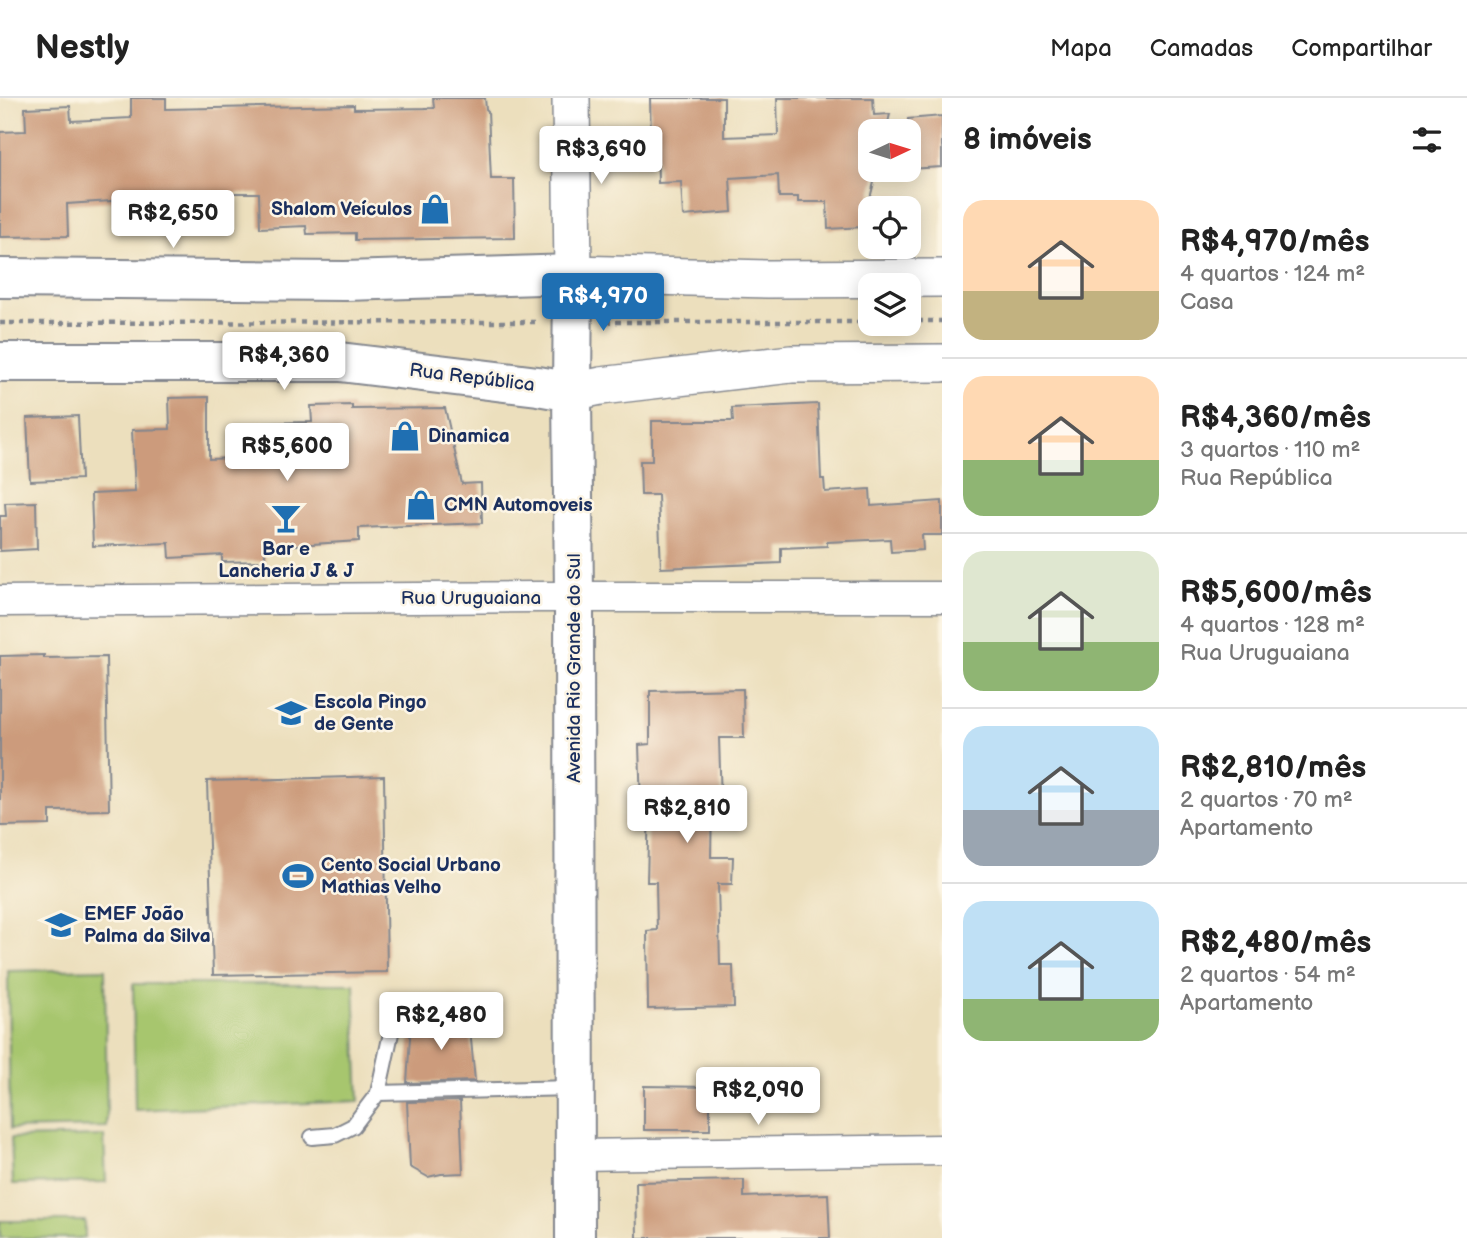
<!DOCTYPE html>
<html lang="pt">
<head>
<meta charset="utf-8">
<style>
	:root { --surface:#fff; --page:#f6f6f6; --text:#222; --muted:#767676; --line:#e0e0e0; --accent:#1f6fb2 }
	body { margin:0; font-family:"Balsamiq Sans",sans-serif; background:var(--page); color:var(--text); height:100vh; display:flex; flex-direction:column; font-size:26px; white-space:nowrap }
	* { box-sizing:border-box; margin:0 }
	p { font-size:23px; color:var(--muted) }
	.icon { flex:none; width:38px; height:38px; fill:none; stroke:currentColor; stroke-width:2; stroke-linecap:round; stroke-linejoin:round }
	.map { position:relative; flex:1; overflow:hidden }
	.drawer { display:flex; flex-direction:column; background:var(--surface); width:525px }
	.drawer>* { flex:none }
	.needle { width:46px; rotate:86deg }
	.buttons { position:absolute; left:858px; top:21px; display:grid; gap:14px }
	.buttons a { display:grid; place-items:center; width:63px; height:63px; border-radius:14px; background:var(--surface); box-shadow:0 4px 18px #0003; font-size:35px }
	.price { position:absolute; translate:-50% -60px; padding:0 16px; border-radius:7px; background:#fff; color:#222; font-size:23px; line-height:46px; filter:drop-shadow(0 2px 4px #0008) }
	.price::after { content:''; position:absolute; left:50%; top:42px; width:21px; height:16px; margin-left:-10px; background:inherit; clip-path:polygon(0 0,100% 0,50% 100%) }
	.price.current { background:var(--accent); color:#fff }
	ul { padding:0; list-style:none }
	li { display:flex; align-items:center; gap:21px; height:175px; padding:0 21px }
	li+li { border-top:2px solid var(--line) }
	li span { display:grid; place-items:center; flex:none; width:196px; height:140px; border-radius:21px; color:#555 }
	li>.icon { margin-inline-start:auto }
	span .icon { width:84px; height:84px; fill:#fffc; stroke-width:1 }
	li b { font-size:30px }
	h2 { display:flex; justify-content:space-between; align-items:center; height:84px; padding:0 21px; font-size:30px }
	header { display:flex; align-items:center; gap:42px; box-sizing:border-box; height:98px; padding:0 35px; background:var(--surface); border-bottom:2px solid var(--line) }
	header strong { font-size:33px }
	nav { display:flex; gap:38px; margin-inline-start:auto; font-size:24px }
	main { display:flex; flex:1; min-height:0 }
	.map>svg:first-child { display:block }
	.green { fill:#a7c66e; stroke:#617a66; stroke-width:2 }
	.building { fill:#cc9b7c }
	.lines { fill:none; stroke-linecap:round; stroke-linejoin:round }
	.service-casing { stroke:#84878e; stroke-width:18 }
	.minor-casing { stroke:#84878e; stroke-width:33 }
	.tertiary-casing { stroke:#84878e; stroke-width:40 }
	.secondary-casing { stroke:#84878e; stroke-width:42 }
	.path { stroke:#84878e; stroke-width:4.5; stroke-dasharray:5 5; stroke-linecap:butt }
	.service { stroke:#fff; stroke-width:14 }
	.minor { stroke:#fff; stroke-width:30 }
	.tertiary { stroke:#fff; stroke-width:37 }
	.secondary { stroke:#fff; stroke-width:38 }
	.labels { text-anchor:middle; dominant-baseline:central; stroke-width:5; stroke-linejoin:round; paint-order:stroke }
	.poi-label { font-size:19px; font-weight:bold; fill:#1b2f5e; stroke:#fcf5e5; text-anchor:start }
	.street-label { font-size:19px; fill:#1b2f5e; stroke:#fcf5e5 }
</style>
</head>
<body>
<header>
<strong>Nestly</strong>
<nav><a>Mapa</a><a>Camadas</a><a>Compartilhar</a></nav>
</header>
<main>
<div class="map">
<svg width="942" height="1140" viewBox="0 0 942 1140">
	<rect width="100%" height="100%" fill="#fcf5e5"/>
	<filter id="ink" filterUnits="userSpaceOnUse"><feTurbulence type="fractalNoise" baseFrequency=".0143" numOctaves="2"/><feDisplacementMap in="SourceGraphic" scale="14" xChannelSelector="R" yChannelSelector="G"/><feConvolveMatrix kernelMatrix="1 2 1 2 8 2 1 2 1" color-interpolation-filters="sRGB"/></filter>
	<filter id="wash" filterUnits="userSpaceOnUse"><feTurbulence type="fractalNoise" baseFrequency=".00686" numOctaves="4" result="noise"/><feDisplacementMap in="SourceGraphic" scale="28" xChannelSelector="R" yChannelSelector="G"/><feGaussianBlur stdDeviation="1.57" result="paint"/><feColorMatrix in="noise" values="0 0 0 0 0 0 0 0 0 0 0 0 0 0 0 0 0 1.4 0 .05"/><feComposite in="paint" operator="in"/></filter>
	<g filter="url(#wash)">
		<rect width="100%" height="100%" fill="#ecdfbd"/>
		<path class="green" d="M105,871L107,1029L10,1031L8,873Z
			M133,886H354L359,1003L135,1012Z
			M104,1038L106,1084L13,1086L11,1040Z
			M0,1123H85V1140H0Z"/>
		<g id="blocks">
			<path class="building" d="M131,0H166V11L354,7V11L434,10L433,0H485L486,11L488,13L491,81H514L515,140L355,142V135L307,136L306,128L260,130L259,95H193L126,98V102L67,106L68,138L0,139V34L26,33L25,10L70,8L71,23L131,20Z
				M650,0H724V39L778,37L777,0H873L874,17L890,16L886,33H870V72H877L863,129L828,131L827,104H798V99H779L778,77L730,80L732,114L683,118L681,84L658,85L657,39L651,40Z
				M942,18V69L908,71V21Z
				M209,299V361L265,359L264,325L312,324L311,308L352,307V311L445,310L462,386L481,385L482,425L359,430V443L265,449V463L222,464V457L170,460L169,445L93,448L91,396L135,394L132,332L170,331L169,300Z
				M818,306L821,381H824L825,394L870,391L871,408L942,403V437H922L923,452L891,454L890,441L827,444V448L781,450V465L661,470L658,397H641L640,363H652V323H733L732,310Z
				M78,318L81,381L30,383L27,320Z
				M36,404L37,451L0,453V418H6L5,405Z
				M44,557V560L106,559L109,712L50,713V727L0,728V558Z
				M743,591L744,640H719L721,705H712L711,759H733L732,786H718L720,867H733L734,909L648,911L647,833L657,832L656,784H647L649,707H641L639,647L650,646V593Z
				M384,678L387,874L213,877L207,683Z
				M447,920L469,921L475,983L407,985L411,924Z
				M644,988L710,989V1032H644Z
				M460,1003L463,1075L441,1076L428,1079L410,1069L407,1004Z
				M744,1082V1099L828,1096L830,1140H637L636,1084Z"/>
		</g>
	</g>
	<g filter="url(#ink)">
		<use href="#blocks" fill-opacity="0" stroke="#84878e" stroke-width="2"/>
		<g class="lines">
			<g class="service-casing">
				<path id="service" d="M378,995L573,990
					M312,1039L335,1037L353,1028L378,995L393,926L406,915L452,910"/>
			</g>
			<g class="minor-casing">
				<path id="minor" d="M0,503L540,499H942
					M575,1057L942,1052"/>
			</g>
			<g class="tertiary-casing">
				<path id="tertiary" d="M571,0L573,176L768,181L942,180
					M572,294L601,288L791,266L942,265"/>
			</g>
			<g class="secondary-casing">
				<path id="secondary" d="M0,180L345,183L573,176L572,294L574,499L575,1140
					M0,264H340L538,288L572,294"/>
			</g>
			<path class="path" d="M908,223H942
				M606,224H870
				M0,225L538,224"/>
			<use href="#service" class="service"/>
			<use href="#minor" class="minor"/>
			<use href="#tertiary" class="tertiary"/>
			<use href="#secondary" class="secondary"/>
		</g>
	</g>
	<defs>
		<g id="shop-bare" transform="scale(2.415)"><path d="M-5-2.5h2.3a2.7 3.5 0 0 1 5.4 0H5L5.5 6h-11ZM-1.5-2.5h3a1.5 2.3 0 0 0-3 0Z" fill="#1f6fb2" stroke="#fcf5e5" stroke-width="2.5" paint-order="stroke"/></g>
		<g id="bar-bare" transform="scale(2.415)"><path d="M-6-5H6L.8 .8V4.5H3.5V6h-7V4.5H-.8V.8Z" fill="#1f6fb2" stroke="#fcf5e5" stroke-width="2.5" paint-order="stroke"/></g>
		<g id="school-bare" transform="scale(2.415)"><path d="M0-5L7-2L0 1L-7-2ZM-4 1L0 2.5L4 1V4Q0 6-4 4Z" fill="#1f6fb2" stroke="#fcf5e5" stroke-width="2.5" paint-order="stroke"/></g>
		<g id="stadium-bare" transform="scale(2.415)"><path d="M0-5a6.5 5 0 1 0 0 10a6.5 5 0 1 0 0-10ZM-3.5-1.8h7v3.6h-7Z" fill="#1f6fb2" stroke="#fcf5e5" stroke-width="2.5" paint-order="stroke"/></g>
	</defs>
	<g fill-rule="evenodd">
		<use href="#shop-bare" x="435" y="111"/>
		<use href="#shop-bare" x="405" y="338"/>
		<use href="#shop-bare" x="421" y="407"/>
		<use href="#bar-bare" x="286" y="420"/>
		<use href="#school-bare" x="291" y="615"/>
		<use href="#stadium-bare" x="298" y="778"/>
		<use href="#school-bare" x="61" y="827"/>
	</g>
	<g class="labels">
		<g class="poi-label">
			<text x="412" y="111" text-anchor="end">Shalom Veículos</text>
			<text x="428" y="338">Dinamica</text>
			<text x="444" y="407">CMN Automoveis</text>
			<text x="286" y="451" text-anchor="middle">Bar e<tspan x="286" dy="22">Lancheria J &amp; J</tspan></text>
			<text x="314" y="604">Escola Pingo<tspan x="314" dy="22">de Gente</tspan></text>
			<text x="321" y="767">Cento Social Urbano<tspan x="321" dy="22">Mathias Velho</tspan></text>
			<text x="84" y="816">EMEF João<tspan x="84" dy="22">Palma da Silva</tspan></text>
		</g>
		<g class="street-label">
			<text transform="translate(472 280) rotate(7)">Rua República</text>
			<text x="471" y="500">Rua Uruguaiana</text>
			<text transform="translate(574 570) rotate(-90)">Avenida Rio Grande do Sul</text>
		</g>
	</g>
</svg>
<div class="buttons">
<a><svg class="needle" viewBox="-14 -14 28 28"><path d="M0-13l5 13h-10z" fill="#e53935"/><path d="M0 13l5-13h-10z" fill="#767676"/></svg></a>
<a><svg class="icon" aria-label="locate" viewBox="0 0 24 24"><circle cx="12" cy="12" r="6"/><path d="M12 2v4M12 18v4M2 12h4M18 12h4"/></svg></a>
<a><svg class="icon" aria-label="layers" viewBox="0 0 24 24"><path d="M12 4l9 5-9 5-9-5zM3 14l9 5 9-5"/></svg></a>
</div>
<b class="price" style="left:601px;top:88px">R$3,690</b>
<b class="price" style="left:173px;top:152px">R$2,650</b>
<b class="price current" style="left:603px;top:235px">R$4,970</b>
<b class="price" style="left:284px;top:294px">R$4,360</b>
<b class="price" style="left:287px;top:385px">R$5,600</b>
<b class="price" style="left:687px;top:747px">R$2,810</b>
<b class="price" style="left:441px;top:954px">R$2,480</b>
<b class="price" style="left:758px;top:1029px">R$2,090</b>
</div>
<section class="drawer">
<h2>8 imóveis<svg class="icon" aria-label="filters" viewBox="0 0 24 24"><path d="M4 7h16M4 17h16"/><circle cx="9" cy="7" r="2"/><circle cx="15" cy="17" r="2"/></svg></h2>
<ul>
<li><span style="background:linear-gradient(#ffd9b3 65%,#c2b280 0)"><svg class="icon" aria-label="home" viewBox="0 0 24 24"><path d="M3 11l9-7 9 7M6 9v11h12V9"/></svg></span><div><b>R$4,970/mês</b><p>4 quartos · 124 m²</p><p>Casa</p></div></li>
<li><span style="background:linear-gradient(#ffd9b3 60%,#8fb573 0)"><svg class="icon" aria-label="home" viewBox="0 0 24 24"><path d="M3 11l9-7 9 7M6 9v11h12V9"/></svg></span><div><b>R$4,360/mês</b><p>3 quartos · 110 m²</p><p>Rua República</p></div></li>
<li><span style="background:linear-gradient(#dfe7d0 65%,#8fb573 0)"><svg class="icon" aria-label="home" viewBox="0 0 24 24"><path d="M3 11l9-7 9 7M6 9v11h12V9"/></svg></span><div><b>R$5,600/mês</b><p>4 quartos · 128 m²</p><p>Rua Uruguaiana</p></div></li>
<li><span style="background:linear-gradient(#bfe0f5 60%,#9aa5b1 0)"><svg class="icon" aria-label="home" viewBox="0 0 24 24"><path d="M3 11l9-7 9 7M6 9v11h12V9"/></svg></span><div><b>R$2,810/mês</b><p>2 quartos · 70 m²</p><p>Apartamento</p></div></li>
<li><span style="background:linear-gradient(#bfe0f5 70%,#8fb573 0)"><svg class="icon" aria-label="home" viewBox="0 0 24 24"><path d="M3 11l9-7 9 7M6 9v11h12V9"/></svg></span><div><b>R$2,480/mês</b><p>2 quartos · 54 m²</p><p>Apartamento</p></div></li>
</ul>
</section>
</main>
</body>
</html>
